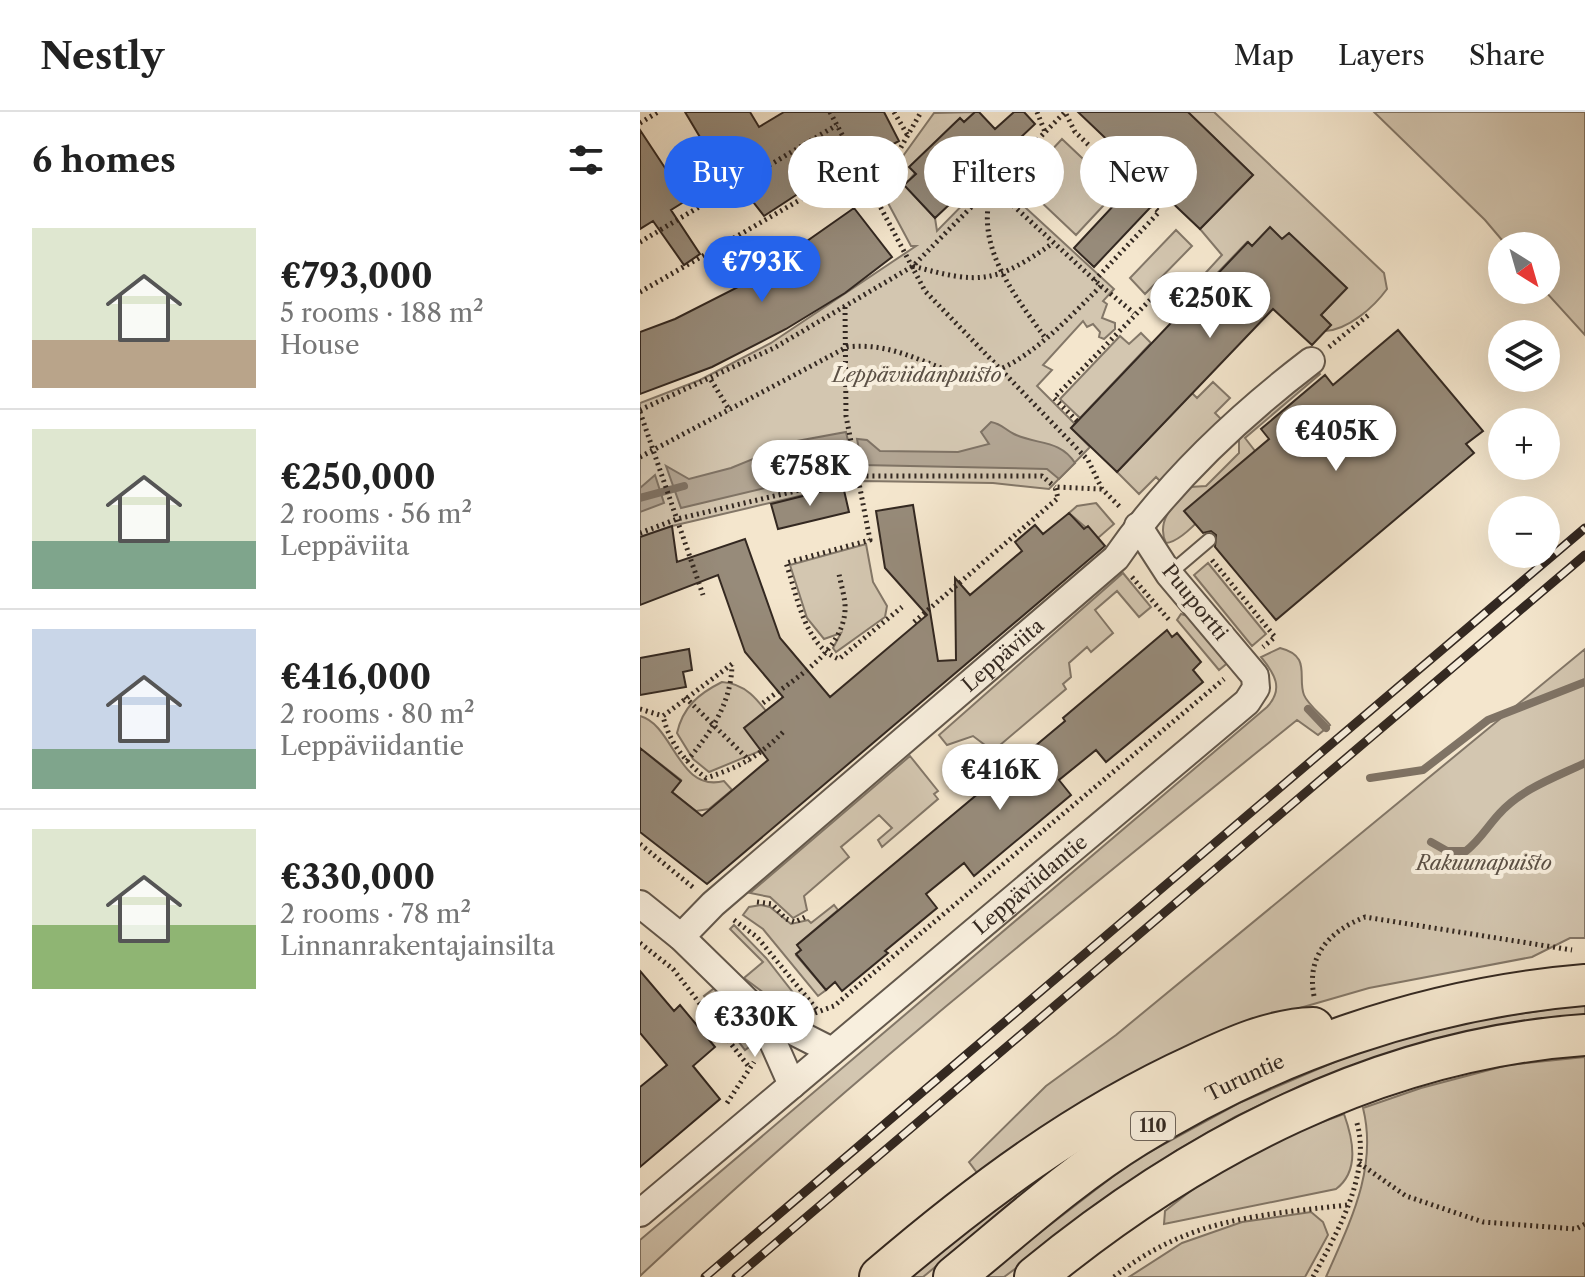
<!DOCTYPE html>
<html lang="en">
<head>
<meta charset="utf-8">
<style>
	:root { --surface:#fff; --page:#f2f2f2; --text:#222; --muted:#767676; --line:#e0e0e0; --accent:#2563eb }
	body { margin:0; font-family:"Libre Caslon Text",serif; background:var(--page); color:var(--text); height:100vh; display:flex; flex-direction:column; font-size:30px; white-space:nowrap }
	* { box-sizing:border-box; margin:0 }
	p { font-size:26px; color:var(--muted) }
	.icon { flex:none; width:44px; height:44px; fill:none; stroke:currentColor; stroke-width:2; stroke-linecap:round; stroke-linejoin:round }
	.map { position:relative; flex:1; overflow:hidden }
	.panel { display:flex; flex-direction:column; background:var(--surface); width:640px }
	.panel>* { flex:none }
	.top-card { position:absolute; left:24px; top:24px; width:760px; height:72px; display:flex; gap:16px }
	.needle { width:52px; rotate:143deg }
	.controls { position:absolute; left:848px; top:120px; display:grid; gap:16px }
	.controls a { display:grid; place-items:center; width:72px; height:72px; border-radius:50%; background:var(--surface); box-shadow:0 8px 32px #0002; font-size:40px }
	.price { position:absolute; translate:-50% -68px; padding:0 18px; border-radius:28px; background:#fff; color:#222; font-size:26px; line-height:52px; filter:drop-shadow(0 2px 4px #0008) }
	.price::after { content:''; position:absolute; left:50%; top:48px; width:24px; height:18px; margin-left:-12px; background:inherit; clip-path:polygon(0 0,100% 0,50% 100%) }
	.price.on { background:var(--accent); color:#fff }
	ul { padding:0; list-style:none }
	li { display:flex; align-items:center; gap:24px; height:200px; padding:0 32px }
	li+li { border-top:2px solid var(--line) }
	li span { display:grid; place-items:center; flex:none; width:224px; height:160px; border-radius:0px; color:#555 }
	li>.icon { margin-inline-start:auto }
	span .icon { width:96px; height:96px; fill:#fffc; stroke-width:1 }
	li b { font-size:34px }
	h2 { display:flex; justify-content:space-between; align-items:center; height:96px; padding:0 32px; font-size:34px }
	.pill { padding:0 28px; border-radius:36px; background:var(--surface); box-shadow:0 8px 32px #0002; font-size:28px; line-height:72px }
	.pill.on { background:var(--accent); color:#fff }
	header { display:flex; align-items:center; gap:48px; box-sizing:border-box; height:112px; padding:0 40px; background:var(--surface); border-bottom:2px solid var(--line) }
	header strong { font-size:38px }
	nav { display:flex; gap:44px; margin-inline-start:auto; font-size:28px }
	main { display:flex; flex:1; min-height:0 }
	.map>svg:first-child { display:block }
	.green { fill:#d3c6b0; stroke:#837768; stroke-width:2 }
	.water { fill:#b2a593; stroke:#7f7365; stroke-width:2 }
	.lines { fill:none; stroke-linecap:round; stroke-linejoin:round }
	.stream { stroke:#7f7365; stroke-width:8 }
	.building { fill:#978b7a; stroke:#332821; stroke-width:2 }
	.lane-casing { stroke:#63584c; stroke-width:16 }
	.street-casing { stroke:#63584c; stroke-width:30 }
	.primary-casing { stroke:#332821; stroke-width:44 }
	.path { stroke:#332821; stroke-width:5; stroke-dasharray:2 4; stroke-linecap:butt }
	.lane { stroke:#f8efde; stroke-width:12 }
	.street { stroke:#f8efde; stroke-width:26 }
	.primary { stroke:#f4e6cd; stroke-width:40 }
	.rail-casing { stroke:#332821; stroke-width:9 }
	.rail { stroke:#f8efde; stroke-width:6; stroke-dasharray:18; stroke-linecap:butt }
	.labels { text-anchor:middle; dominant-baseline:central; stroke-width:8; stroke-linejoin:round; paint-order:stroke }
	.shield { fill:#f8efde; stroke:#6e645a; stroke-width:2 }
	.shield-label { font-size:18px; font-weight:bold; fill:#332821 }
	.park-label { font-size:20px; font-style:italic; fill:#5b5045; stroke:#f8efde }
	.street-label { font-size:20px; fill:#332821; stroke:#f8efde }
</style>
</head>
<body>
<header>
<strong>Nestly</strong>
<nav><a>Map</a><a>Layers</a><a>Share</a></nav>
</header>
<main>
<section class="panel">
<h2>6 homes<svg class="icon" aria-label="filters" viewBox="0 0 24 24"><path d="M4 7h16M4 17h16"/><circle cx="9" cy="7" r="2"/><circle cx="15" cy="17" r="2"/></svg></h2>
<ul>
<li><span style="background:linear-gradient(#dfe7d0 70%,#b9a48a 0)"><svg class="icon" aria-label="home" viewBox="0 0 24 24"><path d="M3 11l9-7 9 7M6 9v11h12V9"/></svg></span><div><b>€793,000</b><p>5 rooms · 188 m²</p><p>House</p></div></li>
<li><span style="background:linear-gradient(#dfe7d0 70%,#7fa58c 0)"><svg class="icon" aria-label="home" viewBox="0 0 24 24"><path d="M3 11l9-7 9 7M6 9v11h12V9"/></svg></span><div><b>€250,000</b><p>2 rooms · 56 m²</p><p>Leppäviita</p></div></li>
<li><span style="background:linear-gradient(#c9d6e8 75%,#7fa58c 0)"><svg class="icon" aria-label="home" viewBox="0 0 24 24"><path d="M3 11l9-7 9 7M6 9v11h12V9"/></svg></span><div><b>€416,000</b><p>2 rooms · 80 m²</p><p>Leppäviidantie</p></div></li>
<li><span style="background:linear-gradient(#dfe7d0 60%,#8fb573 0)"><svg class="icon" aria-label="home" viewBox="0 0 24 24"><path d="M3 11l9-7 9 7M6 9v11h12V9"/></svg></span><div><b>€330,000</b><p>2 rooms · 78 m²</p><p>Linnanrakentajainsilta</p></div></li>
</ul>
</section>
<div class="map">
<svg width="945" height="1165" viewBox="0 0 945 1165">
	<rect width="100%" height="100%" fill="#f4e6cd"/>
	<filter id="stains"><feTurbulence type="fractalNoise" baseFrequency=".0025" numOctaves="4"/><feColorMatrix values="0 0 0 0 .2 0 0 0 0 .09 0 0 0 0 .02 0 0 0 .5 -.17"/></filter>
	<radialGradient id="worn" r=".72"><stop offset=".6" stop-color="#630" stop-opacity="0"/><stop offset="1" stop-color="#630" stop-opacity=".3"/></radialGradient>
	<path class="green" d="M335,0L324,10L320,7L265,73L295,106L297,119L351,64L474,177L463,189L467,192L462,206L475,211V217L464,227L459,225L460,220L453,212L447,215L443,209L403,253L412,258L397,274L435,312L431,316L450,335L409,377L353,371L223,369L32,414L0,425V291L60,268L131,231L276,134H271L240,76L294,1Z
		M548,0H574L744,161L747,177C734,195 708,218 685,219L691,213L681,203L707,176L649,121L642,127L612,134L607,130L565,174L559,168L582,143L560,117L613,63Z
		M734,0H945V223L904,178L906,134H867L845,108Z
		M422,27L477,79L436,123L381,71Z
		M536,118L552,134L505,182L490,166Z
		M501,221L511,231L440,306L420,287L480,224L489,232Z
		M676,257L680,262L605,326L615,339C599,359 550,430 526,431C515,408 536,390 550,375L566,374L599,341V326Z
		M573,270L590,286L575,301L582,308L522,371L516,365L499,382L477,360L552,281L557,286Z
		M456,391L474,412L458,426L429,401L437,394Z
		M226,432L233,470L247,494L245,505L196,540L193,536L201,521L184,527L167,506L150,453Z
		M568,451L626,522L612,534L554,463Z
		M483,461L511,495L499,505L477,479L455,498L473,521L451,540L447,535L429,551L431,565L423,572L426,577L353,639L333,624L307,633L299,623Z
		M541,502L551,505L590,549L579,558L537,508Z
		M640,536C672,544 657,565 664,583C668,593 683,604 690,613L678,623L657,608C434,788 209,968 0,1164V1128L627,595C644,577 635,562 621,545Z
		M945,537V826H930L892,845L729,876L653,898L344,1070L329,1050L406,974L476,923Z
		M82,570C111,572 122,595 139,616L120,639L69,660L53,647L37,621C43,595 58,582 82,570Z
		M0,604C34,613 38,681 84,669L92,678L69,697L56,699L32,680L41,668L5,640L0,645Z
		M270,644L298,679L294,682L298,687L242,735L238,728L252,716L239,703L201,735L209,745L164,784L167,798L153,806L130,785L110,781Z
		M121,793L130,795L151,812L168,808L171,811L194,793L198,798L157,833L161,838L156,843L186,878L178,884L123,817L103,803L109,795Z
		M94,813L126,846L162,892L151,901L104,866L123,850L90,817Z
		M77,874L116,930L105,938L64,884Z
		M945,892V903L833,920L664,972L595,1005L536,1039L364,1165H342L493,1049L599,991L727,936L838,908Z
		M945,945V1165H686C710,1110 738,1056 723,996L781,976L868,953Z
		M704,1002C713,1027 720,1059 696,1077L524,1112L525,1099L576,1059L644,1024Z
		M438,1038L283,1165H252Z
		M671,1100L683,1110L688,1123L665,1165H489L542,1131L602,1110Z"/>
	<path class="water" d="M351,310C362,312 364,317 374,322C396,333 420,327 435,351L419,367L407,357L222,353L217,327L227,328L240,339L318,340L349,332L341,320Z
		M206,320L214,355L41,396L26,354L49,367L91,356L157,329Z
		M15,363L24,391L0,400V376Z"/>
	<g class="lines">
		<path class="stream" d="M0,386L44,374
			M668,597L686,616
			M730,666L783,658L848,608L945,570
			M791,730L807,739H826C840,728 847,715 859,702C881,677 916,665 945,651"/>
	</g>
	<path class="building" d="M45,0H110L119,15L144,0H244L259,29L192,65L190,61L124,104L92,63L84,65L31,98L60,142L44,153L13,109L0,117V18L31,65L70,42Z
		M335,0H339L355,17L374,0H384L395,12L295,106L264,73L276,62L269,55L320,6L324,10Z
		M438,0H548L613,63L560,117L523,82L454,155L434,136L503,62Z
		M214,96L252,145L205,181L146,217L72,255L0,282V220L35,207L110,169Z
		M630,115L642,127L649,121L707,176L681,203L691,213L672,233L633,197L477,360L431,316L608,130L612,134Z
		M758,218L843,319L826,332L834,341L636,508L575,435L576,423L571,419L563,421L544,399L629,327L621,317L685,263L693,273Z
		M203,374L209,400L138,417L131,392Z
		M273,393L298,549L316,548L315,466L330,483L382,439L375,430L395,413L403,422L429,401L444,417L448,414L465,434L67,772L0,720V636L41,669L32,680L62,704L128,648L104,616L143,585L105,540L78,463L0,493V425L32,414L37,450L105,427L140,526L190,585L287,503L245,456L236,399Z
		M527,518L532,525L537,521L561,550L553,558L563,570L466,650L456,638L419,668L431,683L334,764L324,751L286,782L297,796L245,839L248,841L202,879L195,870L186,878L156,842L161,838L157,833L425,609L423,606Z
		M49,537L52,558L43,560L46,575L0,583V546Z
		M0,859L34,899L40,893L75,935L53,954L80,987L0,1055V975L27,953L0,921Z"/>
	<g class="lines">
		<g class="lane-casing">
			<path id="lane" d="M529,462L569,428"/>
		</g>
		<g class="street-casing">
			<g id="street">
				<path d="M0,792L41,825L121,903L192,939"/>
				<path id="s1" d="M41,825L73,792L476,446C528,371 599,304 671,249"/>
				<path d="M121,903L152,973"/>
				<path id="s2" d="M0,1101L607,590L616,576L615,564L529,462L498,414"/>
			</g>
		</g>
		<g class="primary-casing">
			<g id="primary">
				<path d="M240,1165C338,1081 438,1006 557,952C593,935 633,917 673,916"/>
				<path id="s3" d="M314,1165C373,1117 431,1064 496,1024C631,940 787,886 945,873"/>
				<path d="M395,1165C552,1036 739,937 945,923"/>
			</g>
		</g>
		<path class="path" d="M190,0L285,179L448,348L462,377L481,396
			M254,0L268,24
			M397,0L405,20
			M0,11L18,0
			M230,72L256,44L281,0
			M0,130L197,13
			M273,154C340,173 356,171 413,131
			M461,174L494,201
			M0,180L184,74
			M205,195L206,304L230,428L146,451C157,482 164,534 199,547L262,495
			M689,235L731,201
			M71,268L90,299
			M0,298L134,236L273,154L425,0L435,20L519,100L454,169
			M0,300L63,483
			M437,309L414,286L510,188
			M0,345L207,235C250,230 280,250 319,262C367,276 430,204 461,174L353,75C332,132 374,182 406,227
			M0,421L37,407L219,364H402L415,375
			M572,448L635,525L623,535
			M492,465L530,509
			M274,510L418,386L415,375L462,377
			M92,552L23,604C29,630 45,650 66,666C100,655 120,644 145,618
			M45,585L110,649
			M123,591C152,568 202,541 205,499C206,488 201,473 199,462
			M0,597L23,604
			M47,649C71,620 91,592 92,553
			M0,732L55,777
			M117,790L132,792L146,807L155,810L167,804
			M94,808L117,825L178,899
			M0,831L33,857L109,955
			M674,884C666,843 690,819 725,805L932,838
			M175,901L194,894L584,567
			M87,991L114,950
			M719,1051L766,1084L843,1110L936,1117L945,1112
			M474,1165C546,1107 619,1103 707,1093
			M673,1165C697,1121 733,1059 716,1008"/>
		<use href="#lane" class="lane"/>
		<use href="#street" class="street"/>
		<use href="#primary" class="primary"/>
		<g class="rail-casing">
			<path id="rail" d="M65,1165L945,416
				M96,1165L945,443"/>
		</g>
		<use href="#rail" class="rail"/>
	</g>
	<g class="labels">
		<rect class="shield" x="491" y="1000" width="44" height="28" rx="6"/>
		<g class="shield-label">
			<text x="513" y="1014">110</text>
		</g>
		<g class="park-label">
			<text x="277" y="263">Leppäviidanpuisto</text>
			<text x="844" y="751">Rakuunapuisto</text>
		</g>
		<g class="street-label">
			<text transform="translate(555 490) rotate(51)">Puuportti</text>
			<text stroke="none"><textPath href="#s1" startOffset="428">Leppäviita</textPath></text>
			<text stroke="none"><textPath href="#s2" startOffset="510">Leppäviidantie</textPath></text>
			<text stroke="none"><textPath href="#s3" startOffset="354">Turuntie</textPath></text>
		</g>
	</g>
	<rect width="100%" height="100%" filter="url(#stains)"/>
	<rect width="100%" height="100%" fill="url(#worn)"/>
</svg>
<div class="controls">
<a><svg class="needle" viewBox="-14 -14 28 28"><path d="M0-13l5 13h-10z" fill="#e53935"/><path d="M0 13l5-13h-10z" fill="#767676"/></svg></a>
<a><svg class="icon" aria-label="layers" viewBox="0 0 24 24"><path d="M12 4l9 5-9 5-9-5zM3 14l9 5 9-5"/></svg></a>
<a>+</a>
<a>−</a>
</div>
<b class="price on" style="left:122px;top:192px">€793K</b>
<b class="price" style="left:570px;top:228px">€250K</b>
<b class="price" style="left:696px;top:361px">€405K</b>
<b class="price" style="left:170px;top:396px">€758K</b>
<b class="price" style="left:360px;top:700px">€416K</b>
<b class="price" style="left:115px;top:947px">€330K</b>
<div class="top-card">
<a class="pill on">Buy</a>
<a class="pill">Rent</a>
<a class="pill">Filters</a>
<a class="pill">New</a>
</div>
</div>
</main>
</body>
</html>
